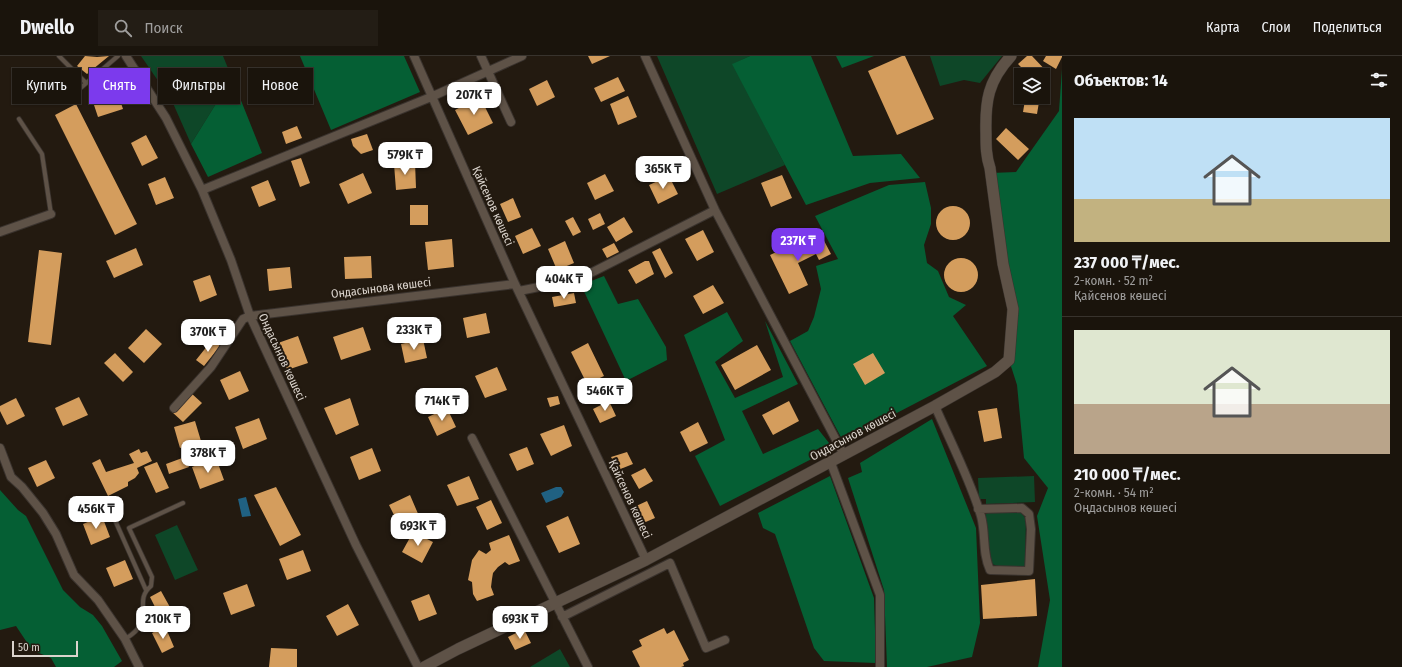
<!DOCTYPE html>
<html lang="ru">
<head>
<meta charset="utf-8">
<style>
	:root { --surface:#1a140c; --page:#231d15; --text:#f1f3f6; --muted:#9f9e9d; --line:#38332d; --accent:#7c3aed }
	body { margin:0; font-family:"Fira Sans Condensed",sans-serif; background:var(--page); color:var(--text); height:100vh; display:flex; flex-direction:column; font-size:15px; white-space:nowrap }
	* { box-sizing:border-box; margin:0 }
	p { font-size:13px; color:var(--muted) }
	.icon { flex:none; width:22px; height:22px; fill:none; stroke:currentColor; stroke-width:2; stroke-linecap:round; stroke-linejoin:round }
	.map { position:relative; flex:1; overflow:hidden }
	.side { display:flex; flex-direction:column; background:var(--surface); width:340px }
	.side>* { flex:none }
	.hud { position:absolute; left:12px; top:12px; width:380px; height:36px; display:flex; gap:8px }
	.controls { position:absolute; left:1014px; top:12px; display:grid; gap:8px }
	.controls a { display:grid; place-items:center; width:36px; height:36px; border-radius:0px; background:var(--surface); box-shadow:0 1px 3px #0004,0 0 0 1px var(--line); font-size:20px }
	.scale { position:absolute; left:12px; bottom:10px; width:66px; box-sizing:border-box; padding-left:4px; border:2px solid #dbd4cd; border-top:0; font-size:11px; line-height:14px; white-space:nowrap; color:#dbd4cd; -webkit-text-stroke:3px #231a10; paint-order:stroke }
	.price { position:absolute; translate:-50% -34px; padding:0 9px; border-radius:8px; background:#fff; color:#222; font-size:13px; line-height:26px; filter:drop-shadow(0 1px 2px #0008) }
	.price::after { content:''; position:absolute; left:50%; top:24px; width:12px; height:9px; margin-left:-6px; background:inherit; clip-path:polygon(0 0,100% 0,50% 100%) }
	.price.active { background:var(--accent); color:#fff }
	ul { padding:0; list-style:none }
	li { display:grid; align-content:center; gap:8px; height:212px; padding:0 12px }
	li+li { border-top:1px solid var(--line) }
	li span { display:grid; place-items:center; height:124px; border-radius:0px; color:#555 }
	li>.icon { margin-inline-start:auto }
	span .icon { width:72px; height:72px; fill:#fffc; stroke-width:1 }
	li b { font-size:17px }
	h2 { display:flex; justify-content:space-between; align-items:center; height:48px; padding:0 12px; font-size:17px }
	.chip { padding:0 14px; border-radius:0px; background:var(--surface); box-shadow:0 1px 3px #0004,0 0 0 1px var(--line); font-size:14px; line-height:36px }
	.chip.active { background:var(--accent); color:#fff }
	header { display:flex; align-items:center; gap:24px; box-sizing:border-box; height:56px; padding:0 20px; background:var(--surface); border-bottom:1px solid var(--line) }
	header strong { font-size:19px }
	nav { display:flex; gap:22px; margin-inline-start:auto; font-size:14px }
	.search { width:280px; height:36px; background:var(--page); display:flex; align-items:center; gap:10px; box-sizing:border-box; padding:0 14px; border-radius:0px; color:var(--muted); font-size:15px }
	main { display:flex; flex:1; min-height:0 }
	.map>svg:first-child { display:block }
	.green { fill:#0e4728 }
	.forest { fill:#055f34 }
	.water { fill:#206182 }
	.building { fill:#d49d5d }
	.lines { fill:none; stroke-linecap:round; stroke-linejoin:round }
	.service-casing { stroke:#3a332e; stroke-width:5.5 }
	.minor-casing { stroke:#3a332e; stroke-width:10 }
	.tertiary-casing { stroke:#3a332e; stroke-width:12 }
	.service { stroke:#5e5247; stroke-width:4 }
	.minor { stroke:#5e5247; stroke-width:8 }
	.tertiary { stroke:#5e5247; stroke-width:11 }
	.labels { text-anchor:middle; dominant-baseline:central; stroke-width:4; stroke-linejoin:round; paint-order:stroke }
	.street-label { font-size:12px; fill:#dbd4cd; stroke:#231a10 }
</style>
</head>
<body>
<header>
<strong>Dwello</strong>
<div class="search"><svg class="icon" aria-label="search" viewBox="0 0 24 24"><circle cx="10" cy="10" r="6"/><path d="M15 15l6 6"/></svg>Поиск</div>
<nav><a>Карта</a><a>Слои</a><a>Поделиться</a></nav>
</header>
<main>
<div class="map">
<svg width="1062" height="611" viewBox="0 0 1062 611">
	<rect width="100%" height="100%" fill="#231a10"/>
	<path class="green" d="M141,0H223L232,22L191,88L172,45Z
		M657,0H750L733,8L785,109L717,138Z
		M930,0H1002L980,27L964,24L940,30Z
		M1034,420L1035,446L986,448V443H979L978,422Z
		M1020,455L1026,463L1025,510H998L992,508L984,462L986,458L990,456Z
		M177,469L198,514L175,524L155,479Z
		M560,593L570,611H530Z"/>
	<path class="forest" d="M300,0H404L420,36L331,74Z
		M750,0H811L853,100L901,98L920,122L870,127L806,149L732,8Z
		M836,0H874L842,12Z
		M1062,13V611H1038L1050,544L1037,460L1048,432L1024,402L1017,329L1009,304L1013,253L991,117L1016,116L1059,55Z
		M232,22L262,97L208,121L191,88Z
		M925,126L931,152V168L924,189L927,207L938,215L949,241L966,249L953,260L987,310L843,385L790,285L808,275L814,261L821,233L816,210L838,203L815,160L889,129Z
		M604,220L618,248L638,243L666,291L667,304L626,325L581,229Z
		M727,256L743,285L715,306L735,342L783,321L765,265L798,328L742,355L763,398L818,373L833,392L720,450L695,400L725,384L684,279Z
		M932,363L976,472L980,567L972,601L927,611H887L884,534L848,422L862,416L860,407Z
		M830,420L874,542L876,607L824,605L814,592L775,478L763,472L758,457Z
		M0,434L18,454L26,460L63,534L80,551L93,559L102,570L122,605L114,611H56L51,602L32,594L16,570L0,574Z"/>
	<path class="water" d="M556,431H561L564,436L561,441L546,447L541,437Z
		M246,441L251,460L242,461L238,443Z"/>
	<path class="building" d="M85,0L97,1L109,0L87,18L77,10Z
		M588,0H610L592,8Z
		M902,0H905L934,63L897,79L868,15Z
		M1027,0H1032L1051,20L1043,28V19H1029L1018,8Z
		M1046,0H1062V1L1056,13L1043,5Z
		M301,12L310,36L281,47L272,23Z
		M618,21L625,35L601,46L594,32Z
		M547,24L555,41L537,50L529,33Z
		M628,40L637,61L618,69L610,48Z
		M119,41L123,53L98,61L94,49Z
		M480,41L493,67L468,79L455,54Z
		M1025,44L1039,46L1037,58L1023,56Z
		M76,48L137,168L115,179L55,59Z
		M297,70L302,82L286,88L282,76Z
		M1006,72L1029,93L1018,104L996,83Z
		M367,78L373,94L361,98L353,90L351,83Z
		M146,79L158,102L142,110L131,87Z
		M301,102L310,127L300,131L291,105Z
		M415,106L416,132L396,134L394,108Z
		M363,117L372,137L348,148L339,128Z
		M605,118L614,135L595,144L587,127Z
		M782,119L792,142L771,151L761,127Z
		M669,120L678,138L658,148L649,129Z
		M165,121L174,142L156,149L148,128Z
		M268,124L276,144L259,151L251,131Z
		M513,142L521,161L508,166L500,148Z
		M410,149H428V169H410Z
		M936 167a17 17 0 1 1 34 0a17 17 0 1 1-34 0Z
		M600,157L605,168L593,174L588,163Z
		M573,161L581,176L573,180L565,165Z
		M624,161L633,176L616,186L607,171Z
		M532,172L541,190L523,198L515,180Z
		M703,174L714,196L697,205L685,183Z
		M821,179L831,198L819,204L816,198L798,207L808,229L789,238L770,199L789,190L791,193Z
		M452,183L454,211L428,214L425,186Z
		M565,185L574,207L557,214L548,193Z
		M614,187L619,196L607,202L602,193Z
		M136,192L143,209L114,222L106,205Z
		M660,192L673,217L665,222L652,196Z
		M39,194L62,197L51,289L28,286Z
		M371,200L372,222L345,223L344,201Z
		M944 219a17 17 0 1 1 34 0a17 17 0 1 1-34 0Z
		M645,205H649L654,218L636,228L628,214Z
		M290,211L292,232L269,235L267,213Z
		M210,219L217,239L200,246L193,225Z
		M713,229L724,247L703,258L693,240Z
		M574,237L576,247L554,251L552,241Z
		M486,257L490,277L467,282L463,262Z
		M363,271L371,294L341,304L333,281Z
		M146,273L162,288L144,307L128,292Z
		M298,280L308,307L287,314L278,287Z
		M423,283L427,302L405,307L401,288Z
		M212,284L220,290L204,310L196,304Z
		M588,287L604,320L587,328L571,296Z
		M757,289L771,314L735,334L721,309Z
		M115,297L133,316L123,326L104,307Z
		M873,297L885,317L865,329L853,308Z
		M497,311L507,334L485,342L475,320Z
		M240,315L249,335L229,344L220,324Z
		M191,337L202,347L183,366L172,356Z
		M558,340L560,348L550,351L547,342Z
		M79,341L88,359L63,370L55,352Z
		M16,342L25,360L7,369L0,355V350Z
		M350,342L359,369L336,379L324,352Z
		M609,345L616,360L600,367L593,353Z
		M789,345L799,365L773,379L762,359Z
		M447,352L456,371L437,380L428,361Z
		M997,352L1002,382L984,386L978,355Z
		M259,362L267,383L243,393L235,371Z
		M195,365L201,385L180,392L174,371Z
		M698,366L708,387L690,396L680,376Z
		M564,369L572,390L551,400L540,378Z
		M527,391L534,408L517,415L509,398Z
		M372,392L381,415L359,424L350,401Z
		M139,393L141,397L147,395L152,405L137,412L139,417L135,422L128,426V430L108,440L92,407L100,403L106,416L134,407L129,398Z
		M627,396L633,408L618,414L611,401Z
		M185,401L189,411L169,418L166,408Z
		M216,402L224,424L200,433L192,411Z
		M46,404L55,422L37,431L28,412Z
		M157,406L169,432L156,437L144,411Z
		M645,412L653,425L639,433L631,419Z
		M469,420L479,443L457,450L447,429Z
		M276,431L301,479L280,490L254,439Z
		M410,439L419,460L399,469L389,449Z
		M491,444L502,467L487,474L476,451Z
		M647,445L655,462L641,468L634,451Z
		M102,460L110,481L91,489L83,468Z
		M568,460L580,488L559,497L546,470Z
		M413,476L433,486L422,507L402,496Z
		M509,479L520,505L509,509L505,506L498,511L493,517L492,523L491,531L494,539L477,545L473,538L472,526L468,524L472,504L479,494L486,498L491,494L489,487Z
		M303,494L311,515L287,524L279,503Z
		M125,504L133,523L114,531L106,512Z
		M1035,523L1037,560L983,563L981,529Z
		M247,528L255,550L231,559L223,537Z
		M161,535L171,553L159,559L150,541Z
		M429,538L437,558L419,565L411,545Z
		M348,548L359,569L337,580L326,560Z
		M165,570L174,591L162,597L152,577Z
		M664,572L667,578L674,574L689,604L683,607L684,610L681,611H640L632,595L642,590L639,584Z
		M524,573L531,587L515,594L508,581Z
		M271,592L297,593V611H269Z"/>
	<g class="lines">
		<g class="service-casing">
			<path id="service" d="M59,0L86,27
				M77,35L118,0
				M19,63L42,98L51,158
				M110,453L146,534
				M125,583C159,563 131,547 151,530L152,521L129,472L183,447"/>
		</g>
		<g class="minor-casing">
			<path id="minor" d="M126,0L166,62L202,134L231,204L250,260L356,489L418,611
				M414,0L515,228L646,504
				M481,0L511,66
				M645,0L715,154L844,399
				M202,134L431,41L522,0
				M0,176L51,158
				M519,235L579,223L715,154
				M935,350C950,385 970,423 981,460C986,478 982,497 990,514L1029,515L1031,473L1029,458L1022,452L978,453
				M174,352L211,311L243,263L250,260L515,228
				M472,382L588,611
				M0,392L11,421L22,431L43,457L56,478L74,519L98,544L125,583L139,611
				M831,407L880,539V611
				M562,561L670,507L706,592L725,584"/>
		</g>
		<g class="tertiary-casing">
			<path id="tertiary" d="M424,611L458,593L646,504L935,350L995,316L1009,304L1013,253L1003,208L990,112C986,100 986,90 986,78C985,45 988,25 1011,0"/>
		</g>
		<use href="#service" class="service"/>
		<use href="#minor" class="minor"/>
		<use href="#tertiary" class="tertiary"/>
	</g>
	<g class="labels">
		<g class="street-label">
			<text transform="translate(493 150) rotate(66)">Қайсенов көшесі</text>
			<text transform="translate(381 232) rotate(-7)">Ондасынова көшесі</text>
			<text transform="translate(282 301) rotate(65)">Ондасынов көшесі</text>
			<text transform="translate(853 379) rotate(-28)">Оңдасынов көшесі</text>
			<text transform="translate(630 443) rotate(65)">Қайсенов көшесі</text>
		</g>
	</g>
</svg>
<div class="controls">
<a><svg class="icon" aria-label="layers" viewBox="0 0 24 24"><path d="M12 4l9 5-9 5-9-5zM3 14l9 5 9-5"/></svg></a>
</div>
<div class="scale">50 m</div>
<b class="price" style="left:474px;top:60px">207K ₸</b>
<b class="price" style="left:405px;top:120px">579K ₸</b>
<b class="price" style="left:663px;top:134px">365K ₸</b>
<b class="price active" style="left:798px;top:206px">237K ₸</b>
<b class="price" style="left:564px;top:244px">404K ₸</b>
<b class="price" style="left:414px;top:295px">233K ₸</b>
<b class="price" style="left:208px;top:297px">370K ₸</b>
<b class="price" style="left:605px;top:356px">546K ₸</b>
<b class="price" style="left:442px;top:366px">714K ₸</b>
<b class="price" style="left:208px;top:418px">378K ₸</b>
<b class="price" style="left:96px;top:474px">456K ₸</b>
<b class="price" style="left:418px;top:491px">693K ₸</b>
<b class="price" style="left:163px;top:584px">210K ₸</b>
<b class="price" style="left:520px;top:584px">693K ₸</b>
<div class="hud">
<a class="chip">Купить</a>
<a class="chip active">Снять</a>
<a class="chip">Фильтры</a>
<a class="chip">Новое</a>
</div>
</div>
<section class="side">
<h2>Объектов: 14<svg class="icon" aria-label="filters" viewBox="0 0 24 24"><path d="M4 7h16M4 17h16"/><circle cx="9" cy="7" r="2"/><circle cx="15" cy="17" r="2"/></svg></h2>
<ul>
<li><span style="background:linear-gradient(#bfe0f5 65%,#c2b280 0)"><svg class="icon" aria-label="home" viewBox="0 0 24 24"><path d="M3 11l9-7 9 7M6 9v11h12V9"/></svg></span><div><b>237 000 ₸/мес.</b><p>2-комн. · 52 m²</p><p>Қайсенов көшесі</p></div></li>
<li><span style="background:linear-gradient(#dfe7d0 60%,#b9a48a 0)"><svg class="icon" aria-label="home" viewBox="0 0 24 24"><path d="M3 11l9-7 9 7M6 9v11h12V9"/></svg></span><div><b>210 000 ₸/мес.</b><p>2-комн. · 54 m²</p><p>Оңдасынов көшесі</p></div></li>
</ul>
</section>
</main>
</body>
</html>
